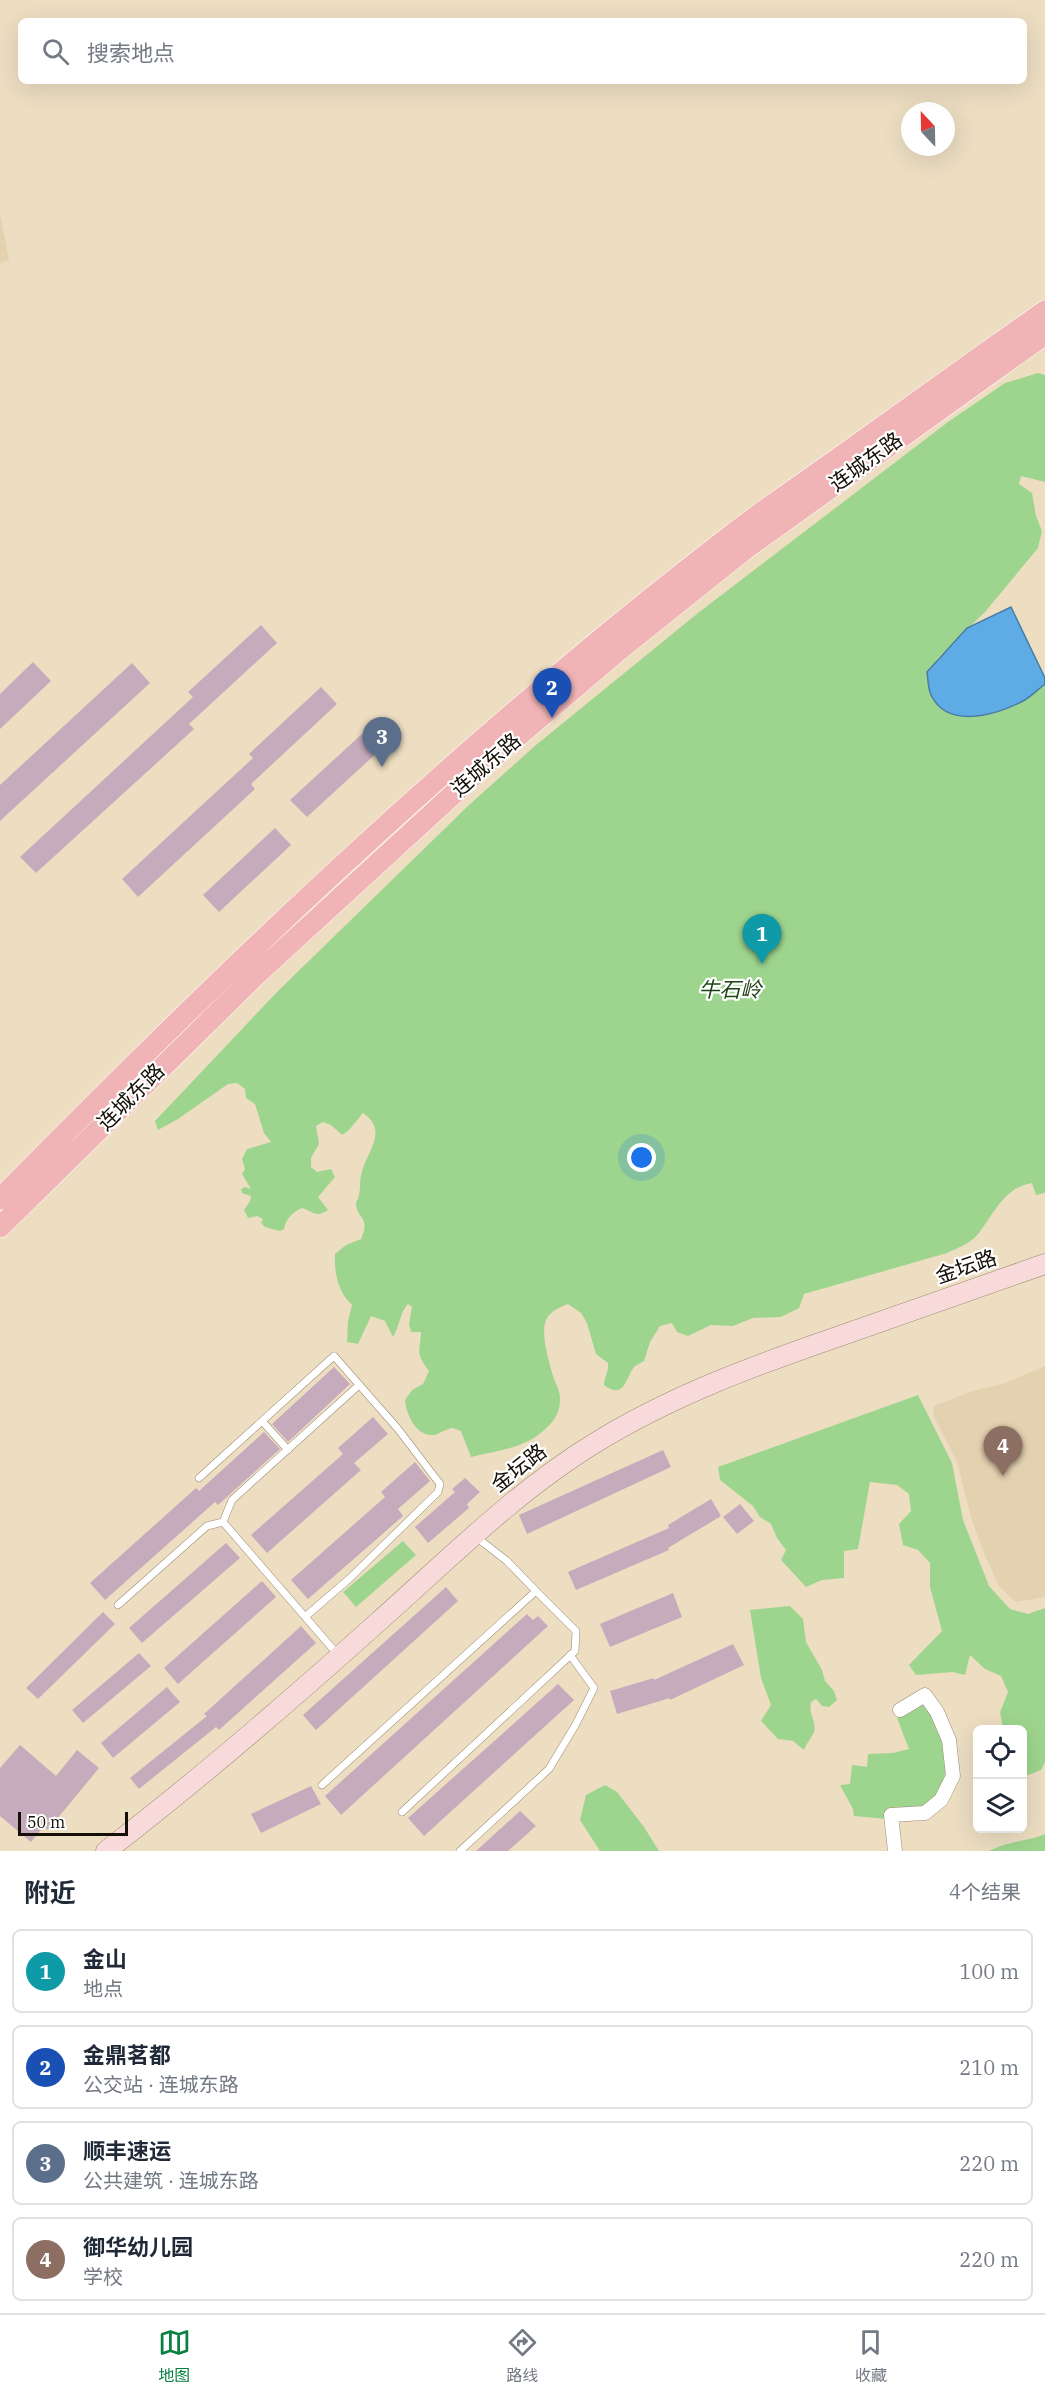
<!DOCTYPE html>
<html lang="zh">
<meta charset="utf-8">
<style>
:root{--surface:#fff;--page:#f2f2f3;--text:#1f2937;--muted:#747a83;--line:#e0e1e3;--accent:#0b8043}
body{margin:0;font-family:"IBM Plex Serif","Noto Sans SC",serif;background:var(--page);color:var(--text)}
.controls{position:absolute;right:18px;bottom:18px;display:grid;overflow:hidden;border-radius:9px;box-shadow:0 6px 24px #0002}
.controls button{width:54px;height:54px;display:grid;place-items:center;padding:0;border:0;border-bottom:2px solid var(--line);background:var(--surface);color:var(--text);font:30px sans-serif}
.compass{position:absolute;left:901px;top:102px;width:54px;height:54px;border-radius:50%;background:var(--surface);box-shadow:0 6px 24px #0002;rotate:338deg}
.scale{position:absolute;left:18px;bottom:15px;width:110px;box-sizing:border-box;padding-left:6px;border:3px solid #151007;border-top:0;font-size:16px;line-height:21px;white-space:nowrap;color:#151007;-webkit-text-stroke:4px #fff;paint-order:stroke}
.you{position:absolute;left:642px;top:1158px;width:21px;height:21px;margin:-15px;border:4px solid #fff;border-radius:50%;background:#1a73e8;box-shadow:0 0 0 9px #1a73e833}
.badge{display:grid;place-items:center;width:39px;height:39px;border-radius:50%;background:var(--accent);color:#fff;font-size:20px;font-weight:700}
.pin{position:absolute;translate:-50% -50px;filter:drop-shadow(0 2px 3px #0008)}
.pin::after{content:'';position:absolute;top:32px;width:21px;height:18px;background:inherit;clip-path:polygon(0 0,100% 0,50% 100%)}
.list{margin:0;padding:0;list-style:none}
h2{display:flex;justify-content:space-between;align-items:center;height:78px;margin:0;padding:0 24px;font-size:26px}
h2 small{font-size:20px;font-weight:400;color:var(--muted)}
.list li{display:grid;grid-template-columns:39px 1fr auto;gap:18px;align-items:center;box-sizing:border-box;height:84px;margin:0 12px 12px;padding:0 12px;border:2px solid var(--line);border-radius:9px}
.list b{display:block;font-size:22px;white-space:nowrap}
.list p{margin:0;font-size:20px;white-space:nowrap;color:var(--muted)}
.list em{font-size:20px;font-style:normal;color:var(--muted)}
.icon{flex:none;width:33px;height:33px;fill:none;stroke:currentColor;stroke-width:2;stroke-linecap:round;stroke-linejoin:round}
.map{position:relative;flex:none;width:1045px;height:1851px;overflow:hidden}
.search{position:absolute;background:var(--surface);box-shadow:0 6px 24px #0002;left:18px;right:18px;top:18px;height:66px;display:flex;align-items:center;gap:15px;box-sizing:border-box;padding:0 21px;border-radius:9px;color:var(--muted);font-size:22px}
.sheet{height:462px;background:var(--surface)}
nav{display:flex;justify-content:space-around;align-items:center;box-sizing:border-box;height:84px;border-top:2px solid var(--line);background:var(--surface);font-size:16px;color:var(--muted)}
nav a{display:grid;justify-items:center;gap:3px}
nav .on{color:var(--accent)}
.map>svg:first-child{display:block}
</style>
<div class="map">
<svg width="1045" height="1851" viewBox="0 0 1045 1851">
<rect width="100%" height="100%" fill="#eddec2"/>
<path fill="#e4d1b0" d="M0 213 9 260 0 264Z
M1045 1366V1597L1015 1602 999 1586 984 1553 972 1521 957 1462 934 1417 933 1406 976 1390 1002 1384Z"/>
<path fill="#9ed58e" d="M1038 373 1045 375V482L1021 476 1019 484 1032 493 1036 516 1042 531 1038 548 985 612 937 659 930 693 939 707 957 716 1025 700 1045 684V1193L1036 1195 1032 1183C1005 1187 994 1213 979 1233 971 1243 958 1248 947 1253L804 1294 799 1308 781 1317 753 1318 733 1326 711 1325 688 1336 677 1332 672 1323 660 1326 650 1342 644 1361C641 1363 638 1364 635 1366 626 1376 625 1401 604 1385 604 1377 609 1371 608 1363L596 1354 587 1323 581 1313 568 1304C560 1307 550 1311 546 1320 540 1334 550 1365 554 1379 557 1386 561 1394 560 1402 559 1418 547 1429 534 1438 516 1449 492 1452 471 1457L461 1431 452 1428C446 1429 439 1434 434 1435 416 1437 406 1414 405 1400L412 1390 423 1384 429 1371C415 1353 420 1352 421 1332H411L409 1324 412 1307 408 1304C399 1314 400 1326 393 1337L385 1321 371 1316 358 1344 347 1342 348 1321 352 1305C338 1292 334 1273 335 1254L346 1245 361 1239C371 1217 357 1219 356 1204 356 1201 359 1198 359 1195 361 1188 359 1179 362 1172 367 1151 389 1131 363 1113L349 1130 342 1135 331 1125 323 1122 316 1126 319 1144 311 1158V1167L317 1172 331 1169 335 1177 318 1197 328 1210C316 1218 314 1212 302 1208 293 1212 286 1218 284 1229L280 1231 265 1227 261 1223 263 1219 257 1216 248 1218 244 1210 250 1201 251 1196 242 1193 241 1189 245 1187 251 1189 242 1174 245 1169 242 1159 247 1149 271 1142 264 1133 255 1104 246 1098 245 1089 237 1083 228 1084 178 1119 158 1130 155 1121 278 991 469 805 536 745 698 613 948 422 1005 383Z
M918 1395 952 1463 963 1520 989 1586 1010 1609 1028 1614 1045 1608V1762L1041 1770 1023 1777 1022 1730 1003 1729 1000 1712 1008 1692 1001 1676 985 1669 970 1655 965 1675 953 1672 916 1675 909 1665 942 1631 930 1587V1563L918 1550 903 1545 899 1524 911 1511 909 1494 897 1485 870 1482 858 1549 844 1551V1578L822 1580 806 1587 781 1560 786 1550 777 1538 771 1524 760 1517 753 1506 720 1480 718 1467Z
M403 1541 416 1555 356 1607 343 1592Z
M790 1606 803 1619 806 1642 822 1670 825 1681 834 1691 837 1700 829 1707 822 1706 816 1699 811 1702C808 1713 817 1722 814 1732 812 1737 806 1744 804 1750L793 1741 778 1739 761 1721 771 1705 761 1678 750 1610Z
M925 1702 945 1743 950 1776 937 1798 923 1809 888 1819 854 1816 853 1809 840 1785 850 1784 852 1765 867 1767 868 1754 893 1753 909 1749 897 1718Z
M605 1785 617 1792 644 1827 659 1851H600L580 1820 586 1795Z
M1045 1834V1851H989C1007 1841 1026 1842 1045 1834Z"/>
<path fill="#5eabe6" stroke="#487ca3" stroke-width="1.5" d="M1011 607 1045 678V684C1038 689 1031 697 1023 701 996 715 948 730 931 695 928 688 928 679 927 672L967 628Z"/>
<path fill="#c6abbc" d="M261 625 277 643 189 724 194 729 36 873 20 857 193 697 188 692Z
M33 662 51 681 0 729V694Z
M132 663 150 683 0 821V785Z
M321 687 337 704 251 784 255 789 138 897 122 879 253 758 249 754Z
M363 733 380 750 307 817 290 800Z
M275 828 291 845 219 912 203 895Z
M334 1367 350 1384 288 1442 272 1424Z
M373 1417 388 1434 354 1463 361 1470 267 1553 251 1535 343 1454 338 1448Z
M264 1432 280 1449 218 1505 215 1502 105 1600 90 1583 196 1488 199 1491Z
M663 1450 671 1467 527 1534 519 1515Z
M415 1462 430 1481 398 1509 403 1516 308 1599 291 1580 385 1497 381 1492Z
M465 1478 480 1492 467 1504 469 1508 428 1543 415 1527 455 1492 452 1489Z
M711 1499 721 1516 668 1548 669 1550 576 1590 568 1572 669 1528 668 1525Z
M740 1504 754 1521 737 1534 723 1517Z
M226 1543 240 1558 142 1643 129 1628Z
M262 1581 276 1597 178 1684 164 1668Z
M446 1587 458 1601 316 1730 303 1715Z
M673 1593 682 1617 610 1647 600 1624Z
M103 1612 115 1624 38 1699 26 1688Z
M527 1614 533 1620 538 1616 548 1626 341 1815 325 1796Z
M301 1626 316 1643 219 1730 216 1727 139 1789 130 1778 207 1716 204 1714Z
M733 1644 744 1665 670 1700V1698L617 1714 610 1691 654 1678V1680Z
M139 1653 151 1666 83 1723 72 1710Z
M558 1684 574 1700 424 1836 408 1818Z
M167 1687 180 1702 113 1758 101 1743Z
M20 1745 56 1776 77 1750 99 1768 48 1830 44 1826 31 1842 0 1816V1768Z
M311 1786 321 1804 261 1833 251 1814Z
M520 1811 536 1826 508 1851H476Z"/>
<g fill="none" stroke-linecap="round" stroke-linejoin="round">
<defs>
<path id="service" d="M262 1421 288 1450
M199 1478 334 1356 398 1429 440 1484 438 1492 349 1579 306 1616
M223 1522 232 1500 359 1385
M476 1537 507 1561 536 1591
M118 1605 207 1526 223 1522 339 1656
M322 1785 536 1591 576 1631 575 1651 402 1812
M460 1851 549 1769 576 1724 594 1688 570 1655"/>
<path id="minor" d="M895 1851 891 1815 925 1813 941 1800 953 1776 949 1740 937 1712 925 1695 900 1710"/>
<path id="secondary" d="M106 1851C200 1779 290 1701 378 1622 448 1560 515 1492 595 1443 671 1396 753 1366 837 1337 907 1313 976 1288 1045 1264"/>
<path id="primary" d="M0 1199C230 965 470 736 730 536 770 505 813 477 854 447 917 402 981 356 1045 311
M0 1227 257 974 496 755 619 650 744 550 1045 334"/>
</defs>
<use href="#service" stroke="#9a8c73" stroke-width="8"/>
<use href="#minor" stroke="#9a8c73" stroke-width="15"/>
<use href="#secondary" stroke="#9a8c73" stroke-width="21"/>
<use href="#primary" stroke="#fff" stroke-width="22"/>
<use href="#service" stroke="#fff" stroke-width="7"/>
<use href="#minor" stroke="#fff" stroke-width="14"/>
<use href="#secondary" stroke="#f8dadb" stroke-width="20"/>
<use href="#primary" stroke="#f1b4b6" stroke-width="21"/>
</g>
<g text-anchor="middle" stroke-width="4.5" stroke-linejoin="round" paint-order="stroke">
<g font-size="21" fill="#151007" stroke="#fff">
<text transform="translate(866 462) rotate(-36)" y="7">连城东路</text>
<text transform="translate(486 765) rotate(-41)" y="7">连城东路</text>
<text transform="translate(131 1097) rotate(-45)" y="7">连城东路</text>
<text transform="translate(966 1267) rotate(-19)" y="7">金坛路</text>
<text transform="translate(519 1468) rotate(-38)" y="7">金坛路</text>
</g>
<g font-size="21" font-style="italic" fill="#1f4413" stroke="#fff">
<text x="730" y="997">牛石岭</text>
</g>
</g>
</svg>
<div class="controls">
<button><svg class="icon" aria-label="locate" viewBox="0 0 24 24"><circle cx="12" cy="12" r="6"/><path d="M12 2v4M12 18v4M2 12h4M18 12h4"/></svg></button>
<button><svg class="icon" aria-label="layers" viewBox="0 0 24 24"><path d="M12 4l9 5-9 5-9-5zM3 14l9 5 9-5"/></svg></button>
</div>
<svg class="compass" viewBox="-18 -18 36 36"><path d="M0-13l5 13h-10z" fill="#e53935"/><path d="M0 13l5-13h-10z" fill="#747a83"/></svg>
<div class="scale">50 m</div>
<div class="you"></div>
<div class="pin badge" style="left:762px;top:964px;background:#0f9aa8">1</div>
<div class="pin badge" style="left:552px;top:718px;background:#1a4fb4">2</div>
<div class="pin badge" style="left:382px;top:767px;background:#5c6f8a">3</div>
<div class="pin badge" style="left:1003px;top:1476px;background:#8d6e63">4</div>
<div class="search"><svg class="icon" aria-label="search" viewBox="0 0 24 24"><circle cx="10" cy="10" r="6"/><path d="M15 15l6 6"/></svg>搜索地点</div>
</div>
<section class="sheet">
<h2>附近<small>4个结果</small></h2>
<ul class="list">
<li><span class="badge" style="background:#0f9aa8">1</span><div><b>金山</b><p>地点</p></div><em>100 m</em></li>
<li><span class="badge" style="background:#1a4fb4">2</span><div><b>金鼎茗都</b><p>公交站 · 连城东路</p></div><em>210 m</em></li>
<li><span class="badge" style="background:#5c6f8a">3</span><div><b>顺丰速运</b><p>公共建筑 · 连城东路</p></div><em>220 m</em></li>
<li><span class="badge" style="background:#8d6e63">4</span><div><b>御华幼儿园</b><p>学校</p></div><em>220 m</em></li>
</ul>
</section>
<nav>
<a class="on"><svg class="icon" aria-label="map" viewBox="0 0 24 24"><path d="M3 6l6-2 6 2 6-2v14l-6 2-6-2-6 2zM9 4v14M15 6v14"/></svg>地图</a>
<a><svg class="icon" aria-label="directions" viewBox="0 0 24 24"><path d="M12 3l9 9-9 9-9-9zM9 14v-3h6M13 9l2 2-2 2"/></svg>路线</a>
<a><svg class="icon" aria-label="saved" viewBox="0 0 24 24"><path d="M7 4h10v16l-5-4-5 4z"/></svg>收藏</a>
</nav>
